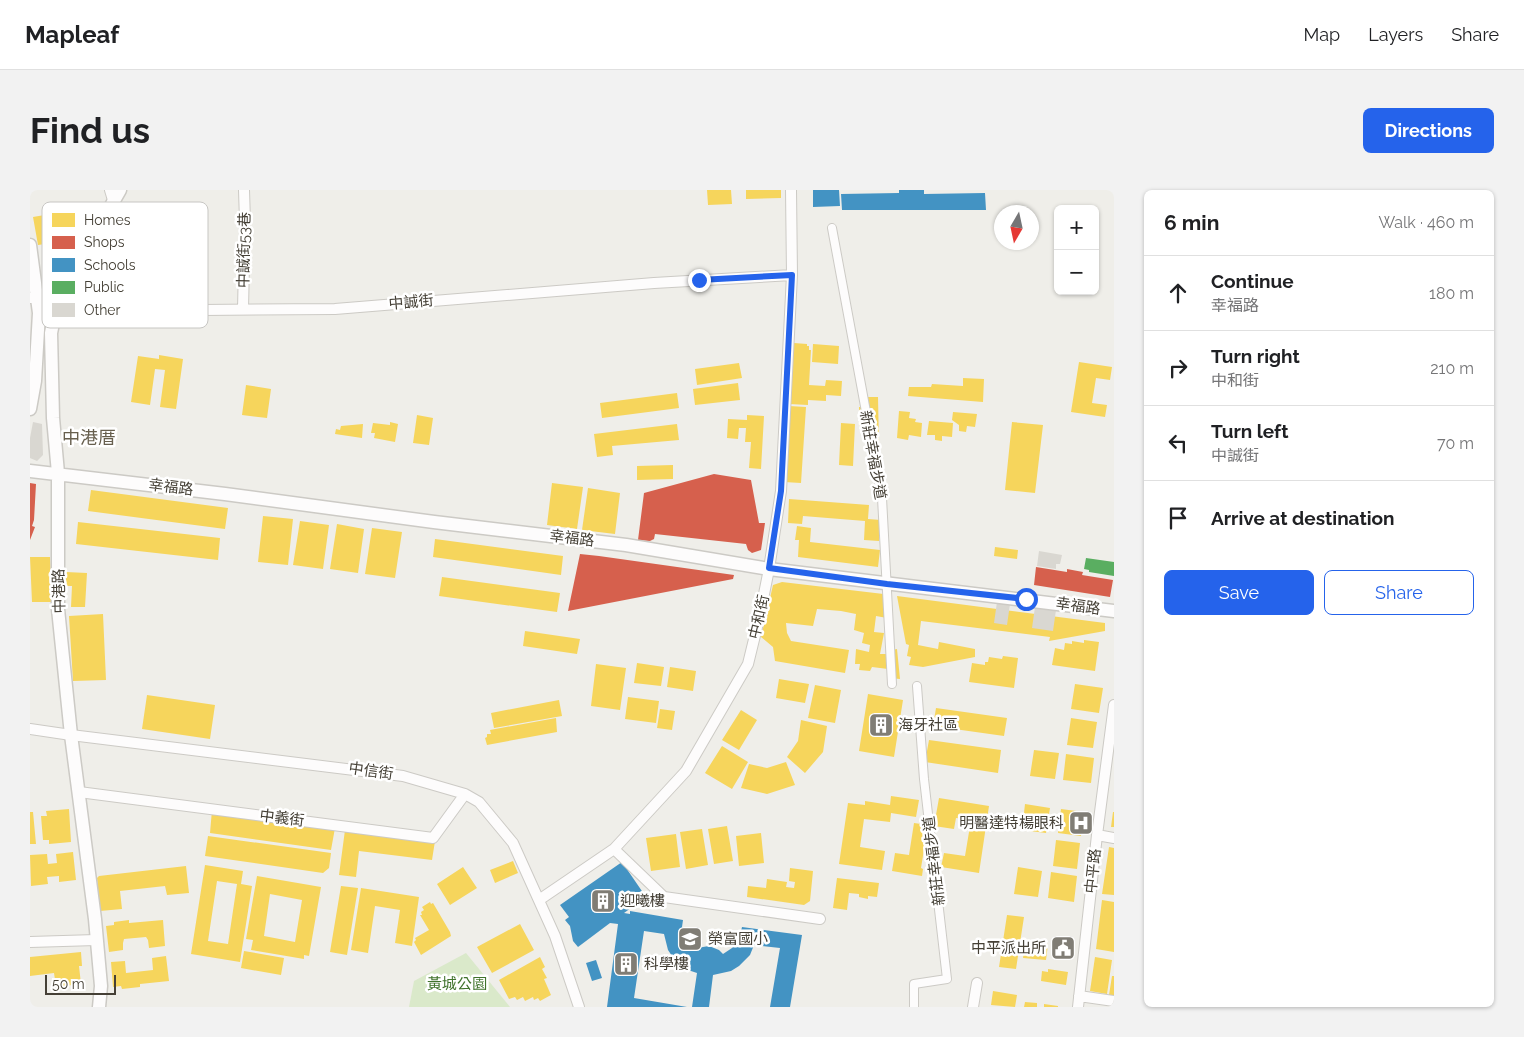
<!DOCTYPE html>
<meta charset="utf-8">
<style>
:root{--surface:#fff;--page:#f2f2f2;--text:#202124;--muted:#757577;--line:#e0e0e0;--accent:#2563eb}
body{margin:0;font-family:Raleway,"Noto Sans TC",sans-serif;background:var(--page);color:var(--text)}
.controls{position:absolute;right:15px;top:15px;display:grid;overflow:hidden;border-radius:8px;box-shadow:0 1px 4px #0004}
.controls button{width:45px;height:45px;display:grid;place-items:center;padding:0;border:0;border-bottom:1px solid var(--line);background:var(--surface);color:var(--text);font:25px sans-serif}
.compass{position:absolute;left:964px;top:15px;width:45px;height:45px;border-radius:50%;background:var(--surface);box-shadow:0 1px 4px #0004;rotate:189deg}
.scale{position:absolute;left:15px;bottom:12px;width:71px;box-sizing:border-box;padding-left:5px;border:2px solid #454036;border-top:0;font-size:14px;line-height:18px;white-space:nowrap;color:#454036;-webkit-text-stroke:4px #fff;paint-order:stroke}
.stop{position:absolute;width:15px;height:15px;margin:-11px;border:4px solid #2563eb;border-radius:50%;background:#fff}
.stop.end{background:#2563eb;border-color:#fff;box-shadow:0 1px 5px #0008}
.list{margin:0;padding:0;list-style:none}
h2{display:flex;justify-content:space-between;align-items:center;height:65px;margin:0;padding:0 20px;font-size:21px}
h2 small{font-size:16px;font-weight:400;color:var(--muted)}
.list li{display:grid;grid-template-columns:32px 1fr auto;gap:15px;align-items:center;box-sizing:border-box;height:75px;padding:0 20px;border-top:1px solid var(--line)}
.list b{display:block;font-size:19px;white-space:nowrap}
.list p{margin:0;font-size:16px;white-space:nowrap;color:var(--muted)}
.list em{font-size:16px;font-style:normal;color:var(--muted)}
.actions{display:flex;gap:10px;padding:15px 20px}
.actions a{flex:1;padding:11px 0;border:1px solid var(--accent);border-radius:8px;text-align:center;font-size:18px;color:var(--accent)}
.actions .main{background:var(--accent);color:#fff}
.icon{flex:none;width:28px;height:28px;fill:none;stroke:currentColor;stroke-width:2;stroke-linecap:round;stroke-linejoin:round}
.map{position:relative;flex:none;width:1084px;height:817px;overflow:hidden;border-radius:8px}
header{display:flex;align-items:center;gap:30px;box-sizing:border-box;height:70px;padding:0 25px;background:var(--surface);border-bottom:1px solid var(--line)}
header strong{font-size:24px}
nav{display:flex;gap:28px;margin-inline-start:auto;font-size:18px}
.intro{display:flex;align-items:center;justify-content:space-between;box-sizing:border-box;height:120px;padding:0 30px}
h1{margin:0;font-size:35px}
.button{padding:12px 22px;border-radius:8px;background:var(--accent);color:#fff;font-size:18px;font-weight:700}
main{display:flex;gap:30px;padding:0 30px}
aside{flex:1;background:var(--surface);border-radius:8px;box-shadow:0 1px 4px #0004}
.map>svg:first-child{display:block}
</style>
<header>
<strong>Mapleaf</strong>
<nav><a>Map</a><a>Layers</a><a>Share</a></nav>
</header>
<div class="intro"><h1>Find us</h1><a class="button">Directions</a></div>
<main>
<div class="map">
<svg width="1084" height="817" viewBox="0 0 1084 817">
<rect width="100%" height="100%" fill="#efeee9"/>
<path fill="#dae9ca" d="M436 763 480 817H379L384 791Z"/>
<path fill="#f6d55c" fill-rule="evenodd" d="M677 0H701L702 14 678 15Z
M716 0H751V8L716 9Z
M32 22 37 46 29 47 30 52 8 55 3 27Z
M764 153 777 154V156H779V160H781L779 195 795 196 796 190 812 191 811 206 796 205V211L778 210V215L759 214Z
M783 154 809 156 808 174 782 172Z
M129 165 153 169 146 219 130 217 135 180 125 179 120 215 101 212 108 166 129 169Z
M1049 172 1082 177 1080 190 1066 188 1062 213 1077 215 1075 227 1041 222Z
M709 173 712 188 667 195 665 179Z
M933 188 954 189 953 212 878 206 879 197H901L902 194 933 196Z
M708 193 710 210 665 215 663 199Z
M216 195 241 199 237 228 212 225Z
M647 203 649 218 572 228 570 213Z
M834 207H848L849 256 835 257V236H829V217H834Z
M759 216 776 217 771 293 754 292Z
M869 221 880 222 879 228 886 229 885 232 892 233 891 247 879 245 878 250 867 248Z
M923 222 947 224 945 237 937 236 936 242 929 241V235L922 230Z
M387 225 403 228 399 255 383 253Z
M717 225 734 226 731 279 719 278 721 252H715L716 238H709L708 249 697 248 698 229 717 230Z
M899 231 923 233 922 247 912 246V251L905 250V245H897Z
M360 232 368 234 365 252 344 248 345 243H341L343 233 360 235Z
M982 232 1013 235 1005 303 975 300Z
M811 233 825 234 823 276 809 275Z
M333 234 332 248 305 244 306 239 310 240 311 236Z
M647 234 649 250 582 256 583 265 567 267 564 244Z
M643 275V289L607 290V276Z
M522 293 553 297 547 339 517 335Z
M558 298 590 303 585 344 552 340Z
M61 300 198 318 195 339 58 321Z
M759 309 839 315 838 329 851 330 849 351 834 350 835 331 773 326 772 334 758 333Z
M233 326 263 329 258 375 228 372Z
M270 331 299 335 293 379 263 375Z
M48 332 190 348 188 370 46 354Z
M307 334 334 339 328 383 300 379Z
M767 336 781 338 780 352 850 360 848 377 768 367 769 350H765Z
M342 338 372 342 365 388 335 384Z
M405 349 533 366 531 385 403 367Z
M965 357 988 360 987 369 964 366Z
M0 367H20L22 412H2Z
M36 382 57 383 55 417H41L42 396H36Z
M412 387 530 403 527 422 409 406Z
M752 392 862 405 857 428 846 426 844 442 854 443 850 464H858L857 461 867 459 870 489 860 488 858 479 842 477 840 481 829 480 830 474H825L826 459 839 462 840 455 832 453 834 443 824 440 826 424 811 421 787 419 783 436 756 433 757 443 761 451 819 460 815 483 745 471 743 457 731 447 743 395Z
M867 406 1075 433V441L1019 451 1020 447 891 431 888 455 908 459 909 452 945 459V467L893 477 879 475 881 467 877 466 879 455 876 454Z
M73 424 76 490 43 491 39 426Z
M495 441 550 449 547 464 493 456Z
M1054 450 1069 452 1065 481 1022 475 1025 458 1034 460 1035 453 1042 454V451L1054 453Z
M973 466 988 468 984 498 939 492 942 473 955 475V472H958L959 467 972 469Z
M607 473 634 477 631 496 604 493Z
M566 474 596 478 590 520 561 516Z
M640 477 666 481 663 501 637 497Z
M749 489 779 494 775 513 746 508Z
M1045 494 1073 498 1069 523 1041 519Z
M785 495 811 500 805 533 778 528Z
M838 504 873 510 864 567 829 561Z
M117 505 185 515 180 549 112 539Z
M598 507 629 511 626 533 595 529Z
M529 510 532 526 464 538 461 523Z
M906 518 977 528 974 546 903 536Z
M630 519 645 521 642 540 627 538Z
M711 520 727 530 709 560 692 550Z
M526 528 527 542 457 555 455 548 457 547V544H461L460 540Z
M1041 528 1067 532 1063 558 1037 555Z
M771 530 797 536 793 562 775 583 757 567 768 551Z
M899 550 971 560 968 583 895 572Z
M692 556 718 572 702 599 675 583Z
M1004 560 1029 563 1025 589 1000 586Z
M1036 564 1064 568 1061 593 1033 590Z
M756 572 765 595 737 604 711 598 719 574 737 578Z
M861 606 889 610 886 627 861 623 860 632 834 629 830 657 855 661 852 680 809 674 818 613 835 615V611L860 615Z
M909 608 959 616 949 683 911 677 914 663 935 666 941 630 926 628 924 639 904 636Z
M995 614 1020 618 1016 643 992 640Z
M39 619 41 652 19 654V650H13L11 626H17L16 621Z
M1031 619 1054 622 1051 646 1028 643Z
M182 620 305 638 301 660 180 643Z
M0 622H3L6 654H0Z
M1083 622H1084V637H1081Z
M884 633 898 635 891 678 893 679 892 686 862 681 865 663 879 665Z
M697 636 703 671 684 674 678 639Z
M672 639 678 675 656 679 650 642Z
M315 640 405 651 402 670 329 661 326 687 309 685Z
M731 643 734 673 709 676 706 646Z
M646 644 650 677 621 681 616 648Z
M178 646 301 663 299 678 293 683 175 666Z
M1026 650 1050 653 1047 679 1023 676Z
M1079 657 1084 658V705L1072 704Z
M43 662 46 690 29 692V686L17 687 18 694 1 696 0 665 17 664 18 674 27 673 26 664Z
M483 671 488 683 465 693 460 680Z
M175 675 213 681 211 694 222 696 210 772 161 764ZM187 691 207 694 198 754 178 751Z
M156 676 159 703 137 705 135 696 90 701 92 719 70 721 67 688 69 686Z
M433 677 447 698 420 715 407 694Z
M988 677 1012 681 1008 707 984 704Z
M760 678 783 681 780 711 774 715 717 707 718 696 736 698 737 689 757 692 756 697 764 698 765 692 759 691Z
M1021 682 1047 686 1044 712 1018 708Z
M227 686 291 697 279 766 274 765V769L221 760 223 750 216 749ZM240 704 272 710 265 752 234 746Z
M807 688 849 693 847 707 838 706V709L829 707V704L819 703 817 720 803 718Z
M311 696 328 698 317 765 300 762Z
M331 698 389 707 382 756 365 753 370 720 345 716 338 763 321 760Z
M1072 710 1084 712V762L1066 759Z
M400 712 401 714 403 713 420 742 421 746 391 765 384 752 386 750 385 748 399 740 390 725H392L391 722 394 720 392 717Z
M977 725 994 727 986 779 969 777Z
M99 730V733L133 730 135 756 119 758 118 750 116 747 94 749 93 753V760L79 762 76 736 84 735V732Z
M490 734 504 760 462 783 447 757Z
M995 751 1018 754 1016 770 993 768Z
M214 761 254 768 251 785 211 778Z
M51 762 52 776H49L51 794 26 797 24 783 0 786V767Z
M136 766 139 791 110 794V797L92 799 91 796 83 797 81 772 95 771 96 783 123 780 122 768Z
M510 767 515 777 512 779 517 788 514 789 521 805 510 811 508 808 504 810 503 807 495 811 493 807 487 810 485 807 479 809 469 790Z
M1065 767 1082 770 1077 804 1060 801Z
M1018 779 1038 782 1036 795 1011 791 1012 781 1018 782Z
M1082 786H1084V806L1079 805Z
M963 801 987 805 985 817 961 815Z
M995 812 1007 813V817H994Z
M1014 814 1028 816V817H1014Z"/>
<path fill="#d6604d" d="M684 284 721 290 729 333H735L731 360 722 363 718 360 716 354 625 344 624 349 620 351 608 350 614 303Z
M0 293 6 294 4 330 2 336 5 337 0 350Z
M550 364 569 366 704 385 703 389 538 421Z
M1006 377 1037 382V379L1053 382 1052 385 1083 390 1080 407 1004 395Z"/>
<path fill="#4393c3" d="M783 0H809L810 16 783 17Z
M869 0H894V4L955 3 956 20H812L811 4 869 3Z
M592 672 616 707 594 723 600 724V721L653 730 651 744 656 756 662 761 667 758 679 756 689 760 693 764 705 756 709 750 712 737 772 745 760 817H740L750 758 724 755 720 765 709 776 701 781 683 785 679 817H662L667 783 658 780 644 769 638 760 634 744 614 741 604 808 657 817H577L588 734 580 733 548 757 543 751 540 736 535 730 539 727 530 715Z
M566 770 572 788 562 791 556 773Z"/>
<path fill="#5aae61" d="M1056 368 1084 372V386L1059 382V380L1054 379Z"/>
<path fill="#d9d7d1" d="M3 232 12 234 13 265 7 271 0 268V248Z
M1009 361 1032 365 1030 374H1026V379L1007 376Z
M967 412 980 414 977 435 964 433Z
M1005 417 1026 420 1023 441 1002 438Z"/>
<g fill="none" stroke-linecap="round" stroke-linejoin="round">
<defs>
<path id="pedestrian" d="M802 38 852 308 862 494
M884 817V794L917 789 894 589 887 496"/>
<path id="minor" d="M80 0 83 10
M0 108 28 109 111 119 172 120 305 119 624 93 762 85
M213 119 215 31 214 0
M0 539 41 545 373 586 435 604 449 612 483 653 525 746 549 817
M49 602 403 648 435 604
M1067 645 1084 648
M584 659 634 707 790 729
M509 710 584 659 656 581 718 474 729 429 739 379 751 301 762 85 761 0
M0 752 66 750
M1049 806 1084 811
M943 817 947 793
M1048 817 1067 645 1084 515"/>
<path id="tertiary" d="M0 55 9 123 5 191 0 219
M0 281 195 304 404 332 596 355 739 379 1084 421
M69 817 71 796 65 729 41 545 28 419V283L23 228 21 143 28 109 90 0"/>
</defs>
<use href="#pedestrian" stroke="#cccac5" stroke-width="10"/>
<use href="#minor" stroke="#cccac5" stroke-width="12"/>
<use href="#tertiary" stroke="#cccac5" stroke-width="15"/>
<use href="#pedestrian" stroke="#fdfcfc" stroke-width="8"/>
<use href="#minor" stroke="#fdfcfc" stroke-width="10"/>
<use href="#tertiary" stroke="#fdfcfc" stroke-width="12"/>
</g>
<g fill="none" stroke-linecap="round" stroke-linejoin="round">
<path stroke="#2563eb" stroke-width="6" d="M669 90 762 85 751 301 739 378 857 394 996 409"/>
</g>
<defs>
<symbol id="building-square" viewBox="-11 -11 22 22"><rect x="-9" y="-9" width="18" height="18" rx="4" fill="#807d75" stroke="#fff"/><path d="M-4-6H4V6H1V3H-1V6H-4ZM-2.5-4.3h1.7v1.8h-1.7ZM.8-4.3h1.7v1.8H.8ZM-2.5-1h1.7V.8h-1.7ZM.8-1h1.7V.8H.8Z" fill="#fff"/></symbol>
<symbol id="hospital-square" viewBox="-11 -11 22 22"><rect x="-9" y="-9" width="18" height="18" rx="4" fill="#807d75" stroke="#fff"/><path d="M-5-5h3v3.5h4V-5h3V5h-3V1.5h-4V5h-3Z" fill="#fff"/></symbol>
<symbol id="school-square" viewBox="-11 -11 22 22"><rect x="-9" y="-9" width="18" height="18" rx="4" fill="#807d75" stroke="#fff"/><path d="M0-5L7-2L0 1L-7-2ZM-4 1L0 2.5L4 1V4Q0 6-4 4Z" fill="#fff"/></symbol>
<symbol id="civic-square" viewBox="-11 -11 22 22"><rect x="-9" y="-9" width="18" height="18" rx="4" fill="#807d75" stroke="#fff"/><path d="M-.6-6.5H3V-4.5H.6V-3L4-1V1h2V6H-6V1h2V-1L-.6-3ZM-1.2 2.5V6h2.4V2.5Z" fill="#fff"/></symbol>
</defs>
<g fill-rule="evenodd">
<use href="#building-square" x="837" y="521" width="28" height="28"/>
<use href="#hospital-square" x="1037" y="619" width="28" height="28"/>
<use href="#building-square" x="559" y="697" width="28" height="28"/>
<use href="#school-square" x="646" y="735" width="28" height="28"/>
<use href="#civic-square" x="1019" y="744" width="28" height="28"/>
<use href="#building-square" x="582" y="760" width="28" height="28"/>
</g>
<g text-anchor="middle" stroke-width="5" stroke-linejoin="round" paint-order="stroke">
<g font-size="15" fill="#454036" stroke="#fff">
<text transform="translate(214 60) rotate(-89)" y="5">中誠街53巷</text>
<text transform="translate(381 112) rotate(-5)" y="5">中誠街</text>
<text transform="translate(843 265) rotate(80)" y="5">新莊幸福步道</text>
<text transform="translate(141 297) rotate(7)" y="5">幸福路</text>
<text transform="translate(542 348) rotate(7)" y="5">幸福路</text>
<text transform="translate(29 401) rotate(-91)" y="5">中港路</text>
<text transform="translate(1048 416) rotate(8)" y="5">幸福路</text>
<text transform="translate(729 427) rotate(-77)" y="5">中和街</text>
<text transform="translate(341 581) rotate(8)" y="5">中信街</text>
<text transform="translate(252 628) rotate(7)" y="5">中義街</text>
<text transform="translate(904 671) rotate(-97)" y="5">新莊幸福步道</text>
<text transform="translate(1063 681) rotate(-84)" y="5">中平路</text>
</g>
<g font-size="15" fill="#454036" stroke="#fff" text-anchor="start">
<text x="868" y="540">海牙社區</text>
<text x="1034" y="638" text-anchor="end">明醫達特楊眼科</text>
<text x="590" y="716">迎曦樓</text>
<text x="678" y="754">榮富國小</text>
<text x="1016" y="763" text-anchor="end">中平派出所</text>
<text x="614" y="779">科學樓</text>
</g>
<g font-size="15" fill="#40732c" stroke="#fff">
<text x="427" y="799">黃城公園</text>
</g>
<g font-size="18" fill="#675f4e" stroke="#fff">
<text x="59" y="254">中港厝</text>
</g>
</g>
<rect x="12" y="12" width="166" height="126" rx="8" fill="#fff" stroke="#c7c6c3" stroke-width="1"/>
<rect x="22" y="23" width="23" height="14" fill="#f6d55c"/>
<rect x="22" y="46" width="23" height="13" fill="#d6604d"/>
<rect x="22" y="68" width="23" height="14" fill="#4393c3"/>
<rect x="22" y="91" width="23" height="13" fill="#5aae61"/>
<rect x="22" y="113" width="23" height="14" fill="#d9d7d1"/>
<g font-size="14" fill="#454036">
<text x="54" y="35">Homes</text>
<text x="54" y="57">Shops</text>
<text x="54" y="80">Schools</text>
<text x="54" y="102">Public</text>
<text x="54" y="125">Other</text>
</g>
</svg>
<div class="controls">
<button>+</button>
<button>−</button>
</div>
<svg class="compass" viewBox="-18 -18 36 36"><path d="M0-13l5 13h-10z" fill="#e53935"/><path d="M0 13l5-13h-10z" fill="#757577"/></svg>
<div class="scale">50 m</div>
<div class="stop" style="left:996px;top:409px"></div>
<div class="stop end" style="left:669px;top:90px"></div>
</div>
<aside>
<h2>6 min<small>Walk · 460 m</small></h2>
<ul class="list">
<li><svg class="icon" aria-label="ahead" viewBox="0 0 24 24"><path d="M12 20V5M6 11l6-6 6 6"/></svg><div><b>Continue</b><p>幸福路</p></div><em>180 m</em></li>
<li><svg class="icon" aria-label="right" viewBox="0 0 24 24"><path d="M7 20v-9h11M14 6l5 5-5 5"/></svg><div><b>Turn right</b><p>中和街</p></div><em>210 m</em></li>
<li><svg class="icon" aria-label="left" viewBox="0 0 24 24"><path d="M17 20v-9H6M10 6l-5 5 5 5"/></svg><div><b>Turn left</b><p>中誠街</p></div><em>70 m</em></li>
<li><svg class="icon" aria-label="arrive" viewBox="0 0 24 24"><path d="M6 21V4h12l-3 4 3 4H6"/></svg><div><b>Arrive at destination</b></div></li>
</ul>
<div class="actions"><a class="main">Save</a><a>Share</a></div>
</aside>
</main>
